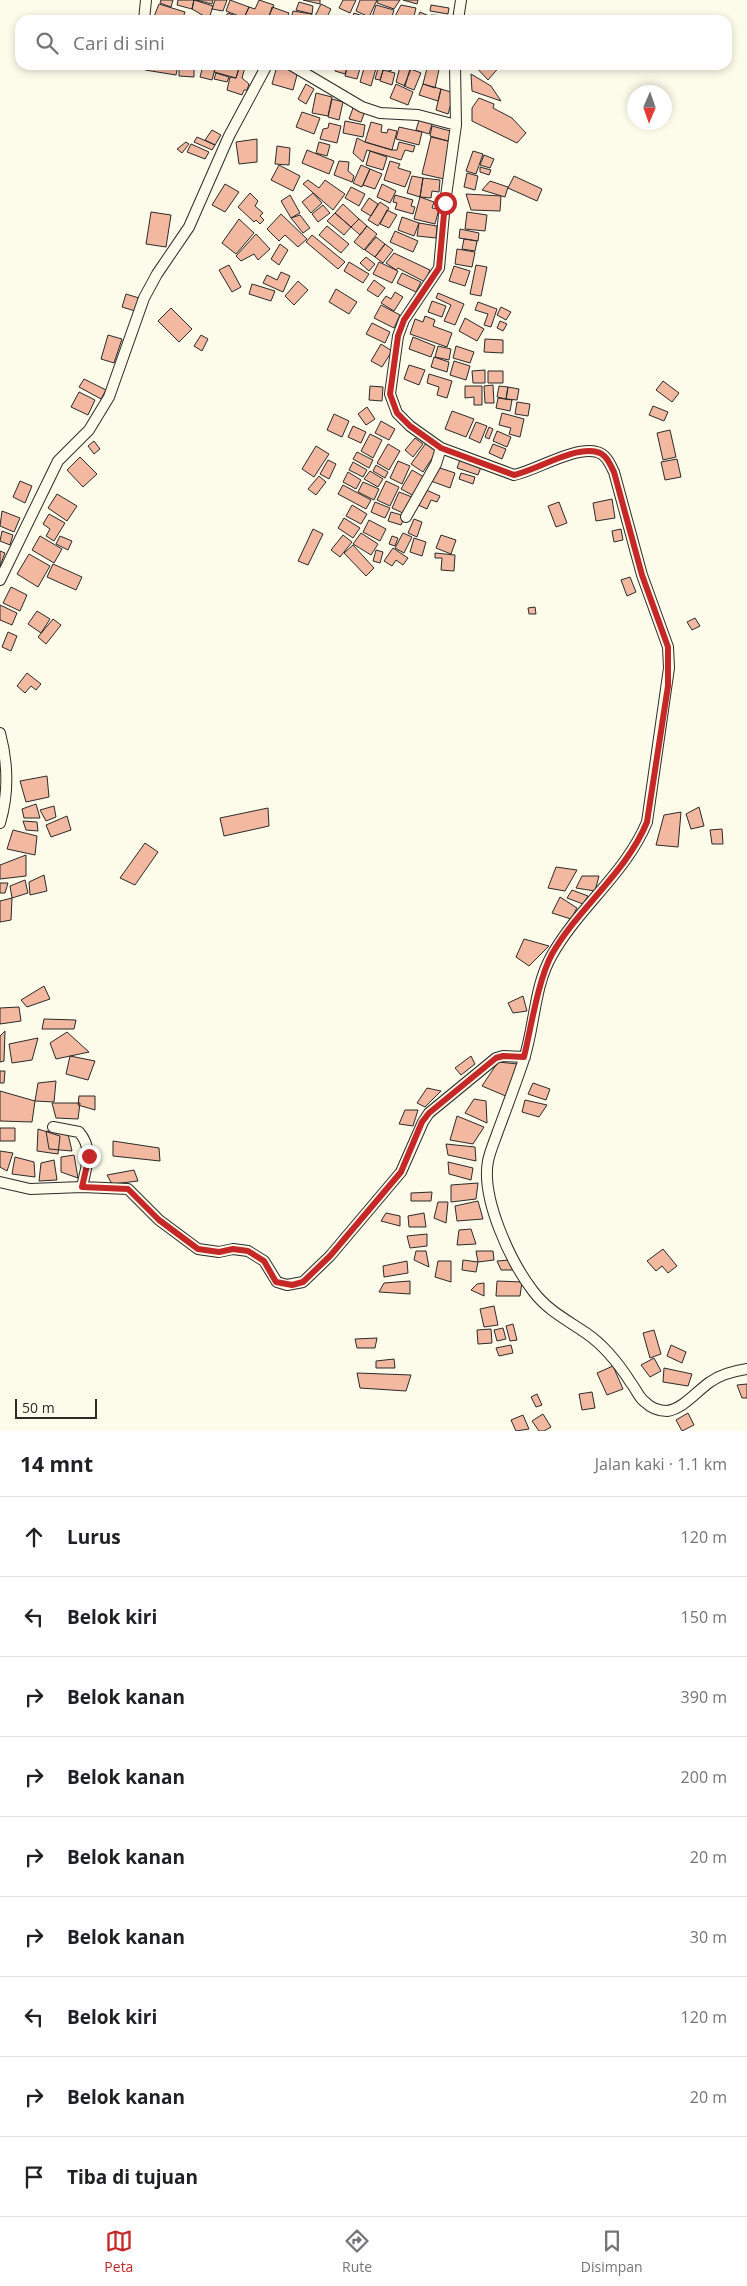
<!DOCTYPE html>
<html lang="id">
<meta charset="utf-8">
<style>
:root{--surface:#fff;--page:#f6f6f6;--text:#202124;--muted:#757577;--line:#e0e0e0;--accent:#c62828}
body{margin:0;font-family:"Open Sans",sans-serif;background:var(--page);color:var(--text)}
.compass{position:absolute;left:627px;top:85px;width:45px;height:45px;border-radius:50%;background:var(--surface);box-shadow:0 2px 8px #0003;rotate:182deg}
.scale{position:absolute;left:15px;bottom:12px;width:82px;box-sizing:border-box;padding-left:5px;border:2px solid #2b2b2b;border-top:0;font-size:14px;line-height:18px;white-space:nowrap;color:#2b2b2b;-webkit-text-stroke:4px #fdfbea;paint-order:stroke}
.stop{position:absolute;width:15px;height:15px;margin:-11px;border:4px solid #c62828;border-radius:50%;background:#fff}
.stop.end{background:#c62828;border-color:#fff;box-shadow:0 1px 5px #0008}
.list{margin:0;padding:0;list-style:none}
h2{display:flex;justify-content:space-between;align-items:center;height:65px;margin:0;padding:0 20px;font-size:21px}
h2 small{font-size:16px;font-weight:400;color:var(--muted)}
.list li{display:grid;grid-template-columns:32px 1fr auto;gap:15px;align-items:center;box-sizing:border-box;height:80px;padding:0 20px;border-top:1px solid var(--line)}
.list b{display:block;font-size:19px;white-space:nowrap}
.list em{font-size:16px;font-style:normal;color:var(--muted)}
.icon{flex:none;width:28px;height:28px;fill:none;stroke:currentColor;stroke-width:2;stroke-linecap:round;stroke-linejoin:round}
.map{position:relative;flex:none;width:747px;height:1431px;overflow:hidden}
.search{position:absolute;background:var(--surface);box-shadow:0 2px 8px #0003;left:15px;right:15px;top:15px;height:55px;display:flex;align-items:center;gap:12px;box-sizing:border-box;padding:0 18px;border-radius:15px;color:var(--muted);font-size:19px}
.sheet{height:785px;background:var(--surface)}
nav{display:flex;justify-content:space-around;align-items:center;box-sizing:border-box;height:70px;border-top:1px solid var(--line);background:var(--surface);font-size:14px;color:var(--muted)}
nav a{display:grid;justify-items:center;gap:2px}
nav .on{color:var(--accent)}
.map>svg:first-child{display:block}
</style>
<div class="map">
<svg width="747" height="1431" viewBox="0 0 747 1431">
<rect width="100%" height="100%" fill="#fdfbea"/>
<path fill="#f2b8a0" stroke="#2b2b2b" d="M161 0H173L171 7 160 3Z
M178 0H194L192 9 177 5Z
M194 0 213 6 209 19 192 9Z
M196 0H213L212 4Z
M215 0H227L223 11 212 9Z
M230 0 249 7 244 18 226 11Z
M259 0 274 5 267 20 244 18 249 7 255 9Z
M303 0H320V4Z
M343 0H356L350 13 339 8Z
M360 0H377L369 17 356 11Z
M378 0H400L394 9 377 3Z
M403 0H418L417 4Z
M299 2 313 6 312 14 296 10Z
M159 4 185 12 182 20 153 19Z
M321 4 331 9 327 17 314 18Z
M376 5 394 10 391 20H371Z
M401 5 416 8 413 20 394 18Z
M431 5 449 8 448 14 430 11Z
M272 7 289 13 286 20H268Z
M293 11 312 14 310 20H291Z
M420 12 429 16 428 20H417Z
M228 13 241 18 240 20 225 17Z
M354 13 369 18 368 20H351Z
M431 15 447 16 445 20H429Z
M146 65H178L176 75 145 70Z
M179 65H194V77L179 76Z
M217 65H240L236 78 214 72Z
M240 65 245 67 242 78 249 84 247 90H244L242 95 227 90 230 77 236 78Z
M337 65H348L345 74 335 71Z
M348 65H361L357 79 345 76Z
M365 65H377L371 86 360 82Z
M379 65H385L380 80 375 79Z
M385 65H394L391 71 384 68Z
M422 65H440L435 88 423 84 427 68 422 67Z
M474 65H501L488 80Z
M203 66 215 69 212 80 200 77Z
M277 66 298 71 293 90 272 84Z
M400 67 410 69 405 86 396 82Z
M411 69 421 73 414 90 404 86Z
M383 70 395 73 392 85 380 81Z
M216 73 229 77 227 82 214 79Z
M471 74 491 86 501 101 472 91Z
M306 84 314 89 306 104 298 99Z
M396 84 413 92 408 105 390 98Z
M423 84 441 89 438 101 419 95Z
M441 89 454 93 448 114 436 110Z
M316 93 332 97 328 116 312 113Z
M479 98 494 104 493 108 512 118 526 133 517 143 472 121V108Z
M332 99 343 102 339 120 328 117Z
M353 108 365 111 361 122 349 119Z
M302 112 320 118 314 134 296 127Z
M420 117 433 121 429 134 416 130Z
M345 121 365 125 363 137 343 133Z
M371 122 382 125 381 132 387 133 388 129 397 131 392 150 365 142Z
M329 123 341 126 337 143 320 139 323 129 328 128Z
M432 126 454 132 451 142 430 136Z
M399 127 422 132 419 145 396 139Z
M212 130 221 135 215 145 205 140Z
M197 137 215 145 212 150 194 142Z
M431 137 453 142 444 179 422 174Z
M357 138 365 142 392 150H397L399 142 415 146 413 152 405 150 401 160 367 150 363 162 353 153Z
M257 139V162L239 164 236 142Z
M186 142 189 144 182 153 177 149Z
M319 142 330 145 327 156 316 153Z
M191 144 209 152 205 159 187 152Z
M277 146 290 148 289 165 275 164Z
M307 150 334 161 329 174 302 163Z
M370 151 387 157 383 170 366 165Z
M473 151 483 154 476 174 466 171Z
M484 155 494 159 490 168 480 165Z
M339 161 349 162 348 171 354 176 352 182 334 175Z
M390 161 400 164 398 168 411 172 405 187 384 180Z
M279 165 300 176 293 191 271 180Z
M361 165 370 169 362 187 353 183Z
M480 167 491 170 489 175 480 172Z
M370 169 382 174 375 189 363 185Z
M467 173 478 176 475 190 464 187Z
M412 176 423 178 420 197 407 193Z
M514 176 542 189 537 201 508 188Z
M423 178 440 180 439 192 432 191 431 198 420 197Z
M308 180 319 188 325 180 345 194 333 210 303 184Z
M490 181 508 187 505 197 482 190Z
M225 184 239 192 225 212 212 205Z
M382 184 396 191 390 203 377 197Z
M351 187 365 194 359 206 345 198Z
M250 193 258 201 255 206 263 213 260 216 264 220 260 224 256 220 254 222 238 207Z
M313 193 322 203 311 213 302 202Z
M466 194 501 196 500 211 471 210Z
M290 195 300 213 291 218 281 201Z
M395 195 413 200 411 206 415 207 413 214 395 209 397 203 393 202Z
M420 197 434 202 432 208 439 209 435 224 414 219Z
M369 198 378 204 371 216 361 210Z
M380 202 389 208 378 226 368 220Z
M343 204 359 219 351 227 335 213Z
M323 205 330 213 318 222 312 214Z
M387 210 397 215 389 228 380 224Z
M151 212 171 215 166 247 146 244Z
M467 212 487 215 485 231 465 229Z
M335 213 351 227 344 235 327 221Z
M281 214 307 239 298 247 285 235 279 241 267 229Z
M300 215 310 228 303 233 291 218Z
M402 217 419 223 414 236 398 230Z
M239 219 254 233 236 254 222 243Z
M359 219 367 226 360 235 351 227Z
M419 223 437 226 436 238 417 236Z
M327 226 349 244 341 253 319 235Z
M367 226 377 234 364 250 354 242Z
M460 229 479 233 478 241 459 238Z
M395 231 418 241 413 252 390 242Z
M256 234 270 249 258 260 254 254 241 261 236 256Z
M312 235 345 262 338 269 306 242Z
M376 237 385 244 375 257 365 250Z
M464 239 477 241 475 251 462 249Z
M280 244 288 250 279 265 271 259Z
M385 244 393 250 383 263 375 257Z
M457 249 475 252 472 267 455 264Z
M394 253 430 270 425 282 398 268 396 270 386 263Z
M366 257 375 264 369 271 360 263Z
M349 262 369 274 363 283 344 271Z
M379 262 398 271 392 283 373 274Z
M229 265 241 287 232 292 219 270Z
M476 265 487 267 481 296 470 294Z
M454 266 470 271 465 286 449 281Z
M281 272 290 276 283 292 263 283 267 275 277 280Z
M402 273 421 282 416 292 397 283Z
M374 280 385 288 378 297 367 290Z
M298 281 308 290 294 305 285 296Z
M252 284 275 291 271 301 249 294Z
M336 289 357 302 349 314 329 302Z
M395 292 403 297 394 311 381 303 386 296 391 299Z
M438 293 464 304 455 325 444 321 451 305 436 298Z
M126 294 139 298 135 311 122 307Z
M432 301 446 306 442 317 428 312Z
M478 302 497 309 491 327 484 325 488 314 475 310Z
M381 305 400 315 394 328 374 318Z
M501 307 511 312 506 320 497 315Z
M171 308 192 329 179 342 158 321Z
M425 316 435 320 433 326 452 333 447 347 410 334 415 319 423 322Z
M465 318 484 329 477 341 459 331Z
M500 321 507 324 503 331 497 328Z
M372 323 390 332 385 343 366 334Z
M108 335 122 339 114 363 101 359Z
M201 335 208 339 202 351 194 346Z
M413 337 435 346 431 357 409 349Z
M485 339 503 340V353L484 352Z
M381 344 392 351 382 367 371 361Z
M438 346 451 349 449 360 435 357Z
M456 346 474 352 470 363 453 358Z
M434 357 449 362 447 372 431 367Z
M454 361 470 366 466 380 450 375Z
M409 365 425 370 419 385 404 379Z
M485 370V383H473L472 371Z
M488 371H503V383H488Z
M429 374 452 381 447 398 437 395 439 387 427 383Z
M84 379 106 390 101 399 79 387Z
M663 381 679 393 672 402 656 390Z
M493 385 494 403H485L484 386Z
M370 386 383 387 382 401 369 400Z
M465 386H482V405H474V397L465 398Z
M499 386 508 387 506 399 497 397Z
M508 387 519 389 517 400 506 399Z
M79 392 95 400 88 415 71 407Z
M498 398 512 400 510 411 496 408Z
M517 402 530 404 528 416 515 414Z
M653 406 668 412 664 421 649 415Z
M367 407 375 419 366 425 358 414Z
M452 411 474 419 466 437 445 429Z
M502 413 524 419 520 437 509 434 511 428 499 425Z
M334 414 349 421 342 437 327 430Z
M381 421 395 429 389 440 375 433Z
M476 422 487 426 480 443 469 438Z
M353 426 366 432 361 443 348 437Z
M489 427 493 429 489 439 485 437Z
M670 430 676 457 663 460 657 433Z
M497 431 511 437 507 447 493 441Z
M370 434 382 440 373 458 361 451Z
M415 438 423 444 413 457 405 450Z
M94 441 100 449 94 454 88 446Z
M426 443 437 451 423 472 411 464Z
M388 444 400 451 389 470 377 463Z
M493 444 506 449 502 459 489 453Z
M316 446 329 454 314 477 302 469Z
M357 452 373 460 369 468 353 459Z
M80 457 97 474 83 487 67 470Z
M677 459 681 477 665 480 661 462Z
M328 460 336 464 329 479 320 474Z
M460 460 481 467 478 475 457 468Z
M398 461 410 466 402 484 390 478Z
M353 462 367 470 363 477 349 470Z
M376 465 388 472 385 478 373 471Z
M437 467 455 473 450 488 431 481Z
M412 470 424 477 414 496 401 489Z
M370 471 383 479 378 487 364 479Z
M348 472 361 480 356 489 343 482Z
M461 473 475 477 473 484 459 479Z
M319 476 326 482 316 495 308 489Z
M20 481 32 486 25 503 13 497Z
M386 481 399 487 390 506 377 500Z
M363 482 379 489 374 500 358 492Z
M343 485 371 500 366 509 338 494Z
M424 489 440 496 437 502 431 500 427 509 418 505Z
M399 492 412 497 405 514 392 508Z
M57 494 77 506 67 521 48 508Z
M612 499 615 518 596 521 593 503Z
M375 502 390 508 385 518 371 512Z
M559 502 567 523 556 527 548 506Z
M352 505 367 514 361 524 346 516Z
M2 511 20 518 14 532 0 526Z
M391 512 405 516 401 525 388 521Z
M49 514 65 523 54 541 46 536 50 529 43 524Z
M344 518 360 528 353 538 338 528Z
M414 519 422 522 417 537 408 533Z
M369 520 386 529 380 541 363 532Z
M313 529 323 534 308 565 298 561Z
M621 529 623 540 614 542 612 531Z
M2 531 13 535 10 545 0 541Z
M361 533 378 544 371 555 353 544Z
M403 533 412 537 404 553 395 548Z
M343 535 352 542 340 557 331 550Z
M441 535 456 540 451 554 436 548Z
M40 536 62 549 54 563 32 550Z
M60 536 72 541 68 550 56 544Z
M392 536 398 538 395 546 389 544Z
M414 538 426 542 422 556 410 552Z
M353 545 374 568 366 576 344 553Z
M393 548 408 558 403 565 396 560 392 566 384 561Z
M376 550 383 552 380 563 373 561Z
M0 551 5 553 0 566Z
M435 553 455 555 454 571 441 570 442 558H435Z
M29 554 50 566 38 587 17 574Z
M53 564 82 577 76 590 47 577Z
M630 577 636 592 627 596 621 580Z
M11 587 27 595 20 611 3 603Z
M0 605 17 613 12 625 0 620Z
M535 607 536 614H529L528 608Z
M37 611 50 619 41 633 28 624Z
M695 618 700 626 692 630 687 622Z
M53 619 61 625 46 644 38 637Z
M8 632 17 636 11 651 2 647Z
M27 673 41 684 36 690 31 686 25 693 17 686Z
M47 776 49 797 26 802 20 781Z
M36 804 40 818H24L22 809Z
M54 806 56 817 46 821 40 810Z
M699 807 704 826 691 829 686 814Z
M268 808 269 826 224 836 220 818Z
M681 812 678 847 656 845 664 815Z
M67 816 71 830 51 837 46 825Z
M23 821 37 822 38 831 26 830Z
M722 829 723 844H712L710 830Z
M13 830 37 836 35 855 7 849Z
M145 843 158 852 135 885 120 878Z
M26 855V876L0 879V865Z
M556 867 577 870 565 891 548 888Z
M44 875 47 891 30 895 29 882Z
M582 876H599L595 891 576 888Z
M25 880 28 893 12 898 10 886Z
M0 883H8L5 893H0Z
M572 890 588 896 583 904 567 898Z
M560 897 577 908 571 919 552 913Z
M12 898 11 920 0 922V901Z
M524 939 549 946 529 966 516 957Z
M44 986 50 999 27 1007 21 1000Z
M523 996 527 1011 513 1013 508 1003Z
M19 1007 21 1021 0 1024V1008Z
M44 1019 76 1020 74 1029H42Z
M5 1031 4 1061 0 1062V1036Z
M67 1032 89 1052 56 1059 50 1043Z
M38 1038 32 1060 12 1063 9 1044Z
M70 1056 95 1061 88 1080 66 1074Z
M471 1056 475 1064 461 1075 455 1068Z
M498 1062 518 1064 508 1097 482 1086Z
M0 1071H5L4 1083H0Z
M56 1081 54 1102 35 1101 38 1083Z
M533 1083 550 1089 546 1100 528 1094Z
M427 1088 441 1091 425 1107 417 1103Z
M0 1091 35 1101 32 1122 0 1121Z
M79 1096H95V1110L78 1105Z
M474 1099 486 1101 487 1123 465 1113Z
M525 1100 547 1105 539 1117 522 1112Z
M52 1103H80L78 1119 56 1118Z
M405 1110H418L413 1126 399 1124Z
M457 1116 484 1127 473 1144 450 1140Z
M0 1128H15V1141H0Z
M38 1129 60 1136 58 1154 37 1151Z
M46 1131 68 1134 72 1151 49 1149Z
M113 1141 159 1148 160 1161 113 1156Z
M446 1144 475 1147 476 1161 448 1155Z
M0 1151 13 1153 7 1171 0 1167Z
M74 1155 78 1178 61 1172V1157Z
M15 1157 34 1162 35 1177 12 1174Z
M54 1160 57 1180 39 1181 41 1163Z
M448 1162 473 1168 471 1180 449 1174Z
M134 1170 138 1181 112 1184 107 1175Z
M478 1183 476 1199 451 1202V1185Z
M432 1192 431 1201H411V1193Z
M478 1201 483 1219 457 1221 455 1206Z
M438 1202H448L446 1223 434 1218Z
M386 1213 400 1216V1226L381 1221Z
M424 1213 426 1227H409L408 1216Z
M471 1229 476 1244 457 1245 459 1230Z
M427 1234V1246L410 1248 407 1236Z
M663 1249 677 1266 668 1273 662 1266 656 1271 647 1261Z
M416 1251H426L429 1267 414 1260Z
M476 1251H493L494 1260 478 1262Z
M463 1260 478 1262 476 1272 462 1270Z
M510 1260 513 1270H501L497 1261Z
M407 1261 408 1273 384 1277 383 1266Z
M438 1261H451V1282L435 1277Z
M410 1281V1294L379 1292 384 1283Z
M497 1281 522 1282 520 1296H496Z
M484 1283V1296L471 1290 477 1284Z
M494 1306 498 1325 484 1327 480 1309Z
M513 1324 517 1340 510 1341 506 1326Z
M503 1328 506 1339 497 1341 494 1330Z
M491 1329 492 1343 478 1344 477 1330Z
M654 1330 661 1354 650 1358 643 1333Z
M377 1338 375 1348H357L355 1339Z
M511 1345 513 1353 499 1356 496 1348Z
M671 1345 686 1352 682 1363 667 1356Z
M654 1358 661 1371 650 1377 641 1365Z
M394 1359 395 1368H376V1361Z
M613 1366 623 1389 607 1395 597 1373Z
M664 1368 692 1374 688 1386 663 1382Z
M357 1373 411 1375 406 1391 360 1388Z
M747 1384V1398H742L737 1385Z
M592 1392 595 1408 582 1410 579 1394Z
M537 1394 542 1405 536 1407 531 1397Z
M688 1413 694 1425 682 1431 676 1420Z
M543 1414 551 1427 544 1431H539L532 1421Z
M523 1415 529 1429 516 1431 511 1420Z"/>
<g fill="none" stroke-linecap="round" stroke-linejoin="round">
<defs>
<path id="minor" d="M144 20 146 0
M458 20 461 0
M291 65 362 107 380 113 418 115 456 125
M455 65 456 125 445 203 439 268 404 320 398 336 390 394 397 413 410 426 441 448 514 475C537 470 574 446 597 452 606 454 610 464 614 472L642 575 668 647 669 668 647 822C626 873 579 907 552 955 534 986 535 1025 524 1059 516 1083 507 1107 498 1131 495 1140 490 1151 488 1161 481 1198 510 1261 533 1291 547 1310 567 1320 586 1333 605 1346 619 1364 631 1383 636 1389 639 1398 645 1402 651 1408 658 1411 667 1411 683 1409 697 1391 710 1382 721 1374 734 1371 747 1369
M406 517 436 464 441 448
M0 580 58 461 89 430 109 397 144 298 157 274 189 227 229 136 267 65
M0 733C8 763 9 793 0 823
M53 1127 79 1132C94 1149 86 1167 82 1187
M0 1182 30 1189 82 1187 128 1189 159 1220 198 1249 219 1252 233 1249 248 1251 264 1261 277 1282 287 1285 303 1282 330 1256 401 1172 423 1122 429 1113 496 1058 503 1056 525 1057"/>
</defs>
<use href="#minor" stroke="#2b2b2b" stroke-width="12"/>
<use href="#minor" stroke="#fdfbea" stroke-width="10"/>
</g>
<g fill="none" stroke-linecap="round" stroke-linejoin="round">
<path stroke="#c62828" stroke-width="6" d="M89 1156 82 1187 128 1189 159 1220 198 1249 219 1252 233 1249 248 1251 264 1261 276 1282 292 1285 303 1282 330 1256 401 1172 422 1122 429 1113 496 1058 503 1056 524 1057C531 1028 538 980 552 954 579 907 626 873 647 822L668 686V647L642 575 614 472C610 464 606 454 597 452 574 446 537 470 514 475L441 448 410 426 397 413 390 394 398 336 404 320 439 268 445 203"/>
</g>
</svg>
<svg class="compass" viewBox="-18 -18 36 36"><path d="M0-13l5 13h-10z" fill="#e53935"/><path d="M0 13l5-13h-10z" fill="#757577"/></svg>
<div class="scale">50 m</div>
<div class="stop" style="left:445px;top:203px"></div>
<div class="stop end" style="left:89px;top:1156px"></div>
<div class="search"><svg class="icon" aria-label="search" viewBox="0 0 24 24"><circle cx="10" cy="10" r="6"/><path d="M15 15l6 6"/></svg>Cari di sini</div>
</div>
<section class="sheet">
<h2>14 mnt<small>Jalan kaki · 1.1 km</small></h2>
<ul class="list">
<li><svg class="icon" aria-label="ahead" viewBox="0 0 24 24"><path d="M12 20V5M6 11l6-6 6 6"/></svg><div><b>Lurus</b></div><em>120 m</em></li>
<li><svg class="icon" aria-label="left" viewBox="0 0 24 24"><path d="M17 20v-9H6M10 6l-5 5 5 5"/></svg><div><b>Belok kiri</b></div><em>150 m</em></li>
<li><svg class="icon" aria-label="right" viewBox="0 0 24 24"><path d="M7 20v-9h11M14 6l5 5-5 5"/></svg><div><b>Belok kanan</b></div><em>390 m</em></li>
<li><svg class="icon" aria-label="right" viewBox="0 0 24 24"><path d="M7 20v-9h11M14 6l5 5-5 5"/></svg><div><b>Belok kanan</b></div><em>200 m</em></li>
<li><svg class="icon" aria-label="right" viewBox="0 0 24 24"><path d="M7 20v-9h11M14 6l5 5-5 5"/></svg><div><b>Belok kanan</b></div><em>20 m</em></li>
<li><svg class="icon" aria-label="right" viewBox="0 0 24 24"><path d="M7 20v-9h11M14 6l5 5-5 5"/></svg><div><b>Belok kanan</b></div><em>30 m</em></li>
<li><svg class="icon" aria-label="left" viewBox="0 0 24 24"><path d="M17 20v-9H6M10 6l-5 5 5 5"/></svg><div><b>Belok kiri</b></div><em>120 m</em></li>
<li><svg class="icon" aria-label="right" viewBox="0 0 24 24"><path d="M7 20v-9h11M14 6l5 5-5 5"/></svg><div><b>Belok kanan</b></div><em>20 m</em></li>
<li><svg class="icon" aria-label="arrive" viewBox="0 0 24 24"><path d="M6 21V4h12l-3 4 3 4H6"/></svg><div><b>Tiba di tujuan</b></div></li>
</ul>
</section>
<nav>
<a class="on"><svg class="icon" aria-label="map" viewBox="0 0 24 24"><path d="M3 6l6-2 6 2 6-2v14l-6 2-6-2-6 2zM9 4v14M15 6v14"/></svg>Peta</a>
<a><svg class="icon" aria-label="directions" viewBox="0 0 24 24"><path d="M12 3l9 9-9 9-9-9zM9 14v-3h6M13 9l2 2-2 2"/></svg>Rute</a>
<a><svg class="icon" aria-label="saved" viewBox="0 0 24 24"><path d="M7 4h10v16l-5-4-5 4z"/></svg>Disimpan</a>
</nav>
